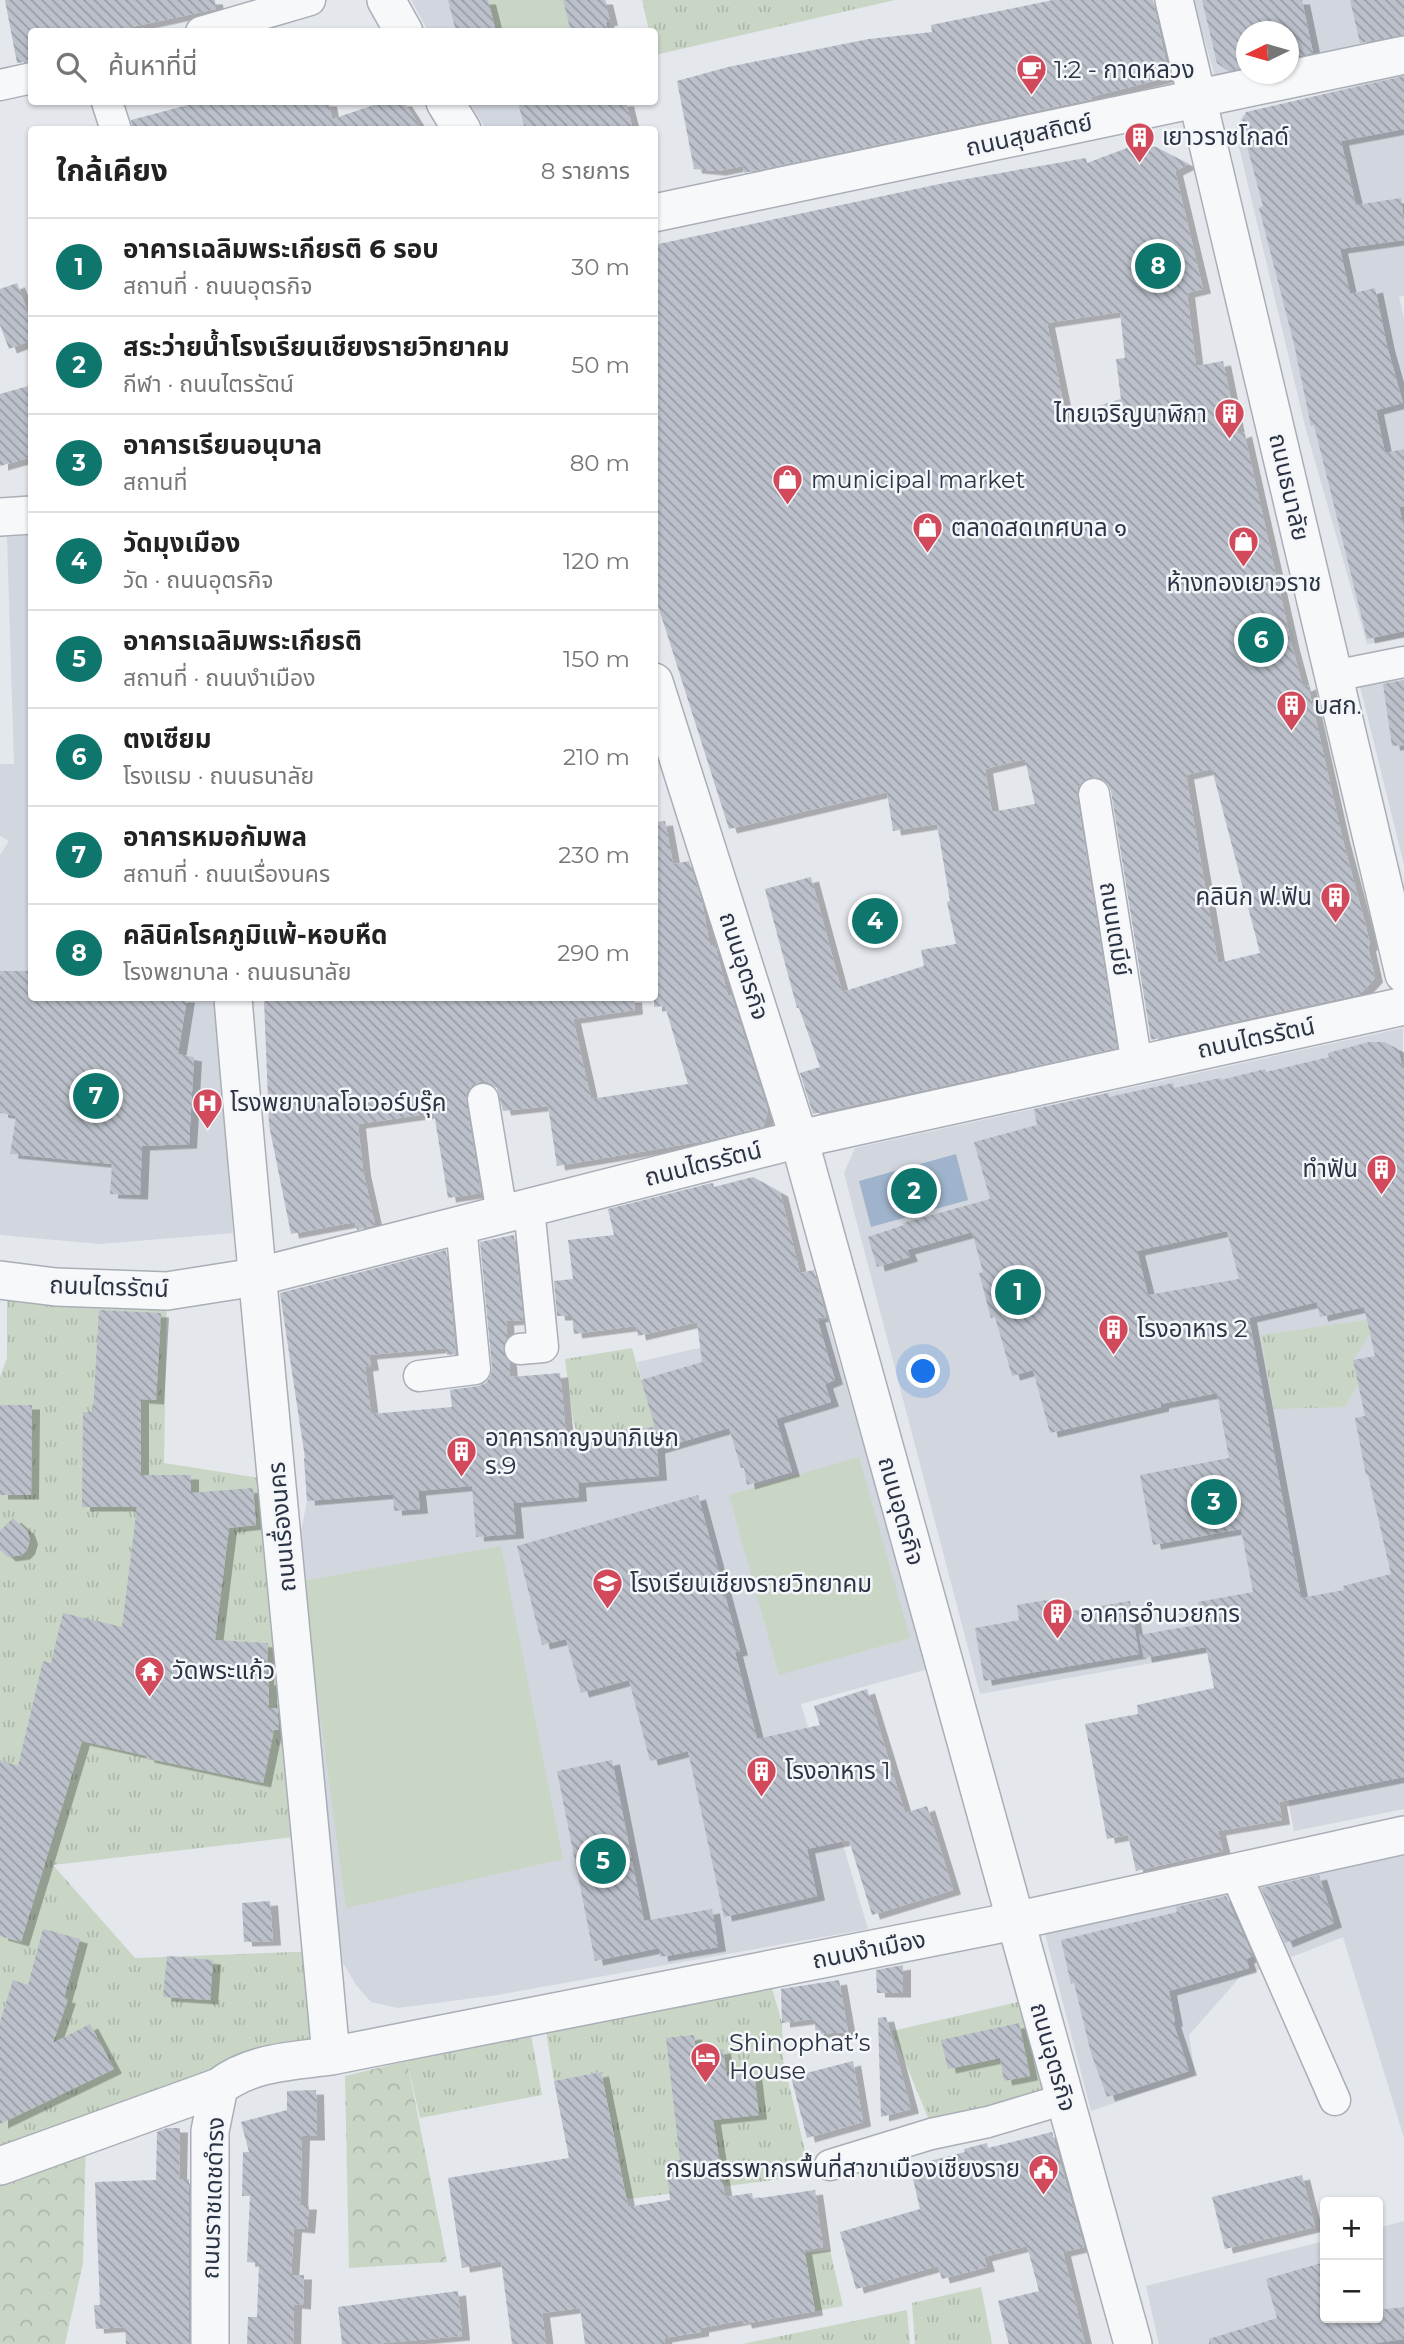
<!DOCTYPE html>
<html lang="th">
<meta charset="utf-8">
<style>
:root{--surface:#fff;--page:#f2f2f2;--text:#222;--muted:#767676;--line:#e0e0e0;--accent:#0f766e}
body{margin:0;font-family:Montserrat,"Noto Sans Thai",sans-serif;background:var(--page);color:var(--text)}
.controls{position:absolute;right:21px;bottom:21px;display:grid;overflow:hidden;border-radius:7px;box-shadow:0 2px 5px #0004}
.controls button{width:63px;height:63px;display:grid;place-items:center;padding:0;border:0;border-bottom:2px solid var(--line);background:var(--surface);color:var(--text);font:35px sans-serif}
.compass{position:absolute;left:1236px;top:21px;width:63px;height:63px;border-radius:50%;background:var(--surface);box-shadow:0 2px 5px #0004;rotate:265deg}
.you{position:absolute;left:924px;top:1372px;width:24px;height:24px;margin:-18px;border:5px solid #fff;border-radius:50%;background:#1a73e8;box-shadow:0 0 0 10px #1a73e833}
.badge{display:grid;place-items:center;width:46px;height:46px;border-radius:50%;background:var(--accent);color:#fff;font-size:23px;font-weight:700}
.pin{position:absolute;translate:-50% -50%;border:4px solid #fff;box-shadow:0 2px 7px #0006}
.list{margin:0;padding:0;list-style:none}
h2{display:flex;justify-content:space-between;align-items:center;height:91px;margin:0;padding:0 28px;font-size:30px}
h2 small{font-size:23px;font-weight:400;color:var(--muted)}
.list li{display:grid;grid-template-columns:46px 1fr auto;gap:21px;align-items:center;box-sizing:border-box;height:98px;padding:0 28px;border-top:2px solid var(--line)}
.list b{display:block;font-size:26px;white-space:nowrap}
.list p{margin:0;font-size:23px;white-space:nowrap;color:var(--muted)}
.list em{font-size:23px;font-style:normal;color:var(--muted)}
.icon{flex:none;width:38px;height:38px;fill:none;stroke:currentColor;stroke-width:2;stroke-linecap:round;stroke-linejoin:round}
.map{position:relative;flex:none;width:1404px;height:2344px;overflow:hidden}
.search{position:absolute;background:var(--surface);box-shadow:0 2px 5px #0004;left:28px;top:28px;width:630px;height:77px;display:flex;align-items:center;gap:18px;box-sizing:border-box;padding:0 24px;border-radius:7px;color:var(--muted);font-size:26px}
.panel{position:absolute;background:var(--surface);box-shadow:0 2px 5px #0004;left:28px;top:126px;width:630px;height:875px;border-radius:7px}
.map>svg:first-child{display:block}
</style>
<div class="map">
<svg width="1404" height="2344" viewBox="0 0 1404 2344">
<defs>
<pattern id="grass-tufts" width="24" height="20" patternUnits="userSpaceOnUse" patternTransform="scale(1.75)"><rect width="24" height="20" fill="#c9d6c5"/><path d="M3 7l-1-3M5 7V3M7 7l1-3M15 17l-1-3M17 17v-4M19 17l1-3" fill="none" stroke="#adb8ab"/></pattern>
<pattern id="forest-crowns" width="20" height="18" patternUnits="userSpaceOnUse" patternTransform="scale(1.75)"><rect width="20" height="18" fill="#c9d6c5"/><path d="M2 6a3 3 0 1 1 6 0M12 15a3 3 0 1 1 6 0" fill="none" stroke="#adb8ab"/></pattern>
<pattern id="building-back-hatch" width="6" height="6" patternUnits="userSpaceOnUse" patternTransform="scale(1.75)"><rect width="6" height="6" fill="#bbc0ca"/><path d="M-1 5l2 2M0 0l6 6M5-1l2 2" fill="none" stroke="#989da6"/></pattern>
<filter id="shadow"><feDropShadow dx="8" dy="4.5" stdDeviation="0" flood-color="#0004"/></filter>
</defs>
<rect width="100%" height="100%" fill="#e4e7ec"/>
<path fill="#d2d6de" d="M411 0H606L610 21 608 31H428Z
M1193 0H1404V43L1289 67 1288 32H1246V74L1233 79 1215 76Z
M1404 73V295L1399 297 1404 319V638L1367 644 1305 426 1235 130 1243 115Z
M469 102H626L633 129H486Z
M31 535V971H0V855L9 841 0 836V764H14L7 537Z
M1404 671V865L1358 678Z
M187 998H214L233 1233 100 1244 0 1235V1113L16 1116 10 1154 112 1164 111 1194 142 1146 189 1144 194 1057 178 1054Z
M1403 1028 1404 1809 1294 1831 1258 1644 980 1694 844 1173 855 1148Z
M827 1319 928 1669 801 1704 868 1929 497 1995 398 2008 371 2002 356 1985 342 1961 297 1553 307 1501 304 1458 654 1427 637 1362Z
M1404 1846V2138L1343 1937 1240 1977 1189 2035 1195 2075 1091 2111 1043 1926Z
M1404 2221V2344H1159L1146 2286 1325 2241V2318H1378V2228Z"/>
<path fill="url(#grass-tufts)" d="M642 0H895L655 55 654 32 649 31Z
M7 1281 167 1291 164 1463 278 1481 311 1835 53 1865 135 1958 322 1951 331 2056 0 2166V1377L7 1358Z
M1366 1320 1370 1334 1353 1360 1358 1385 1345 1407 1274 1409 1261 1335Z
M632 1348 655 1427 577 1433 573 1420 565 1359Z
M768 1974 782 2023 783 2060 811 2175 629 2199 626 2197 601 2072 554 2081 545 2025Z
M1031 1999 1055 2097 932 2127 892 2031Z
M531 2035 542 2095 420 2118 407 2061Z
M830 2250 843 2306 815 2311 805 2253Z
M981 2287 992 2344H915L912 2303Z
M907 2310 910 2344H742Z"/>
<path fill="url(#forest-crowns)" d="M407 2061 447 2262 349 2268 345 2076Z
M86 2135 83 2263 65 2344H0V2166Z"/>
<path fill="#c9d6c5" d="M488 0H563L571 31H496Z
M859 1457 910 1638 779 1675 729 1495Z
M501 1546 563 1859 346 1908 302 1581Z"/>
<path fill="#9fb4cc" d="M956 1154 968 1200 871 1227 859 1181Z"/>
<path fill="url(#building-back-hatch)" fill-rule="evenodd" filter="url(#shadow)" d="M5 0H215L216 9 108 32H32V61L17 63Z
M448 0H488L496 32H456Z
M563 0H605L610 21 606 22 608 32H571Z
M1053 0H1153L1169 77 1091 97 1092 99 744 173 743 166 718 171 694 169 677 81 728 67 869 39 932 32 931 25Z
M1202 0H1302L1313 53 1289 58V32H1247V67L1228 71 1217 63Z
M1350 0H1404V35L1360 43Z
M1404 76V129L1341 141 1356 205 1401 198 1404 222V240L1340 249 1350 294 1375 288 1387 346 1403 403 1376 410 1385 453 1404 449V506L1399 507 1404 527V631L1367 639 1314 425 1311 426 1294 344 1259 208 1263 206 1241 124 1246 112Z
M199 102H329L332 119 383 102H404L422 130H133L131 120Z
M518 102H626L633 130H525Z
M1135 145 1156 147 1189 164 1175 171 1203 289 1187 293 1196 366 1223 361 1238 434 1244 432 1292 646 1303 687 1308 685 1342 837 1366 927 1370 945 1368 947 1375 978 1360 994 1151 1040 1111 791 1108 784 1101 778 1091 777 1084 780 1078 787 1077 797 1117 1048 813 1114 800 1073 820 1067 799 1008H797L765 889 811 877 842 992 924 966 921 950 956 944 947 902 950 901 937 824 893 831 887 792 729 829 654 593V245L949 182 1086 158 1087 163ZM1120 312 1125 358 1116 359 1121 399 1066 416 1047 323ZM1025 759 1035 804 992 812 985 769ZM1212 769 1260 953 1218 963 1186 775Z
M17 283 32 324V340L9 349 0 325V289Z
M32 385V457L0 466V394Z
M1404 680V745L1392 746 1383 684Z
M665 821 673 864 689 861 702 902 710 946 715 945 728 996 731 995 768 1111 763 1127 705 1141 557 1166 548 1106 503 1111 497 1088 488 1082H480L472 1085 467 1092 466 1101 481 1193 448 1198 434 1113 358 1124 363 1171 375 1225 357 1230 355 1222 291 1234 269 1125 264 999 634 998 635 1010 573 1019 591 1099 688 1084 665 1006 654 1007V822Z
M0 971H32V998H187L178 1054 194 1057 189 1144 142 1146 140 1195 110 1194 112 1164 10 1154 16 1116 0 1113Z
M1369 1042H1384L1398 1049 1404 1072V1777L1279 1802 1282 1820 1218 1831 1223 1851 1136 1871 1128 1835 1107 1839 1085 1724 1138 1714 1137 1705 1214 1688 1206 1647 1144 1658 1139 1635 1202 1624 1198 1602 1253 1592 1241 1529 1153 1545 1140 1475 1229 1458 1217 1393 1161 1404V1407L1050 1433 1033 1370 1012 1376 995 1317 991 1318 979 1273 983 1272 972 1232 907 1250 910 1257 877 1267 868 1237 904 1225 903 1223 990 1199 974 1142 1037 1125 1034 1109 1108 1093 1109 1097 1173 1083 1174 1088 1220 1078 1221 1080 1265 1069 1266 1072 1329 1057 1328 1053ZM1227 1231 1239 1279 1148 1295 1137 1251ZM1317 1302 1320 1317 1364 1307 1375 1356 1353 1360 1365 1416 1355 1418 1366 1475H1368L1391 1574 1343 1586 1344 1590 1301 1598 1249 1318Z
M753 1177 780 1192 800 1273 814 1270 826 1317 817 1318 835 1380 825 1384 831 1402 776 1419 792 1472 747 1485 744 1468H741L729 1428 657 1449 659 1476 578 1483 579 1497 513 1503 516 1534 476 1537 472 1486 418 1491 420 1509 394 1511 393 1494 307 1501 304 1458H305L280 1293 446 1250 456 1354 447 1355 446 1348 369 1355 371 1366 365 1367 371 1414 452 1407 450 1390 478 1386 486 1383 491 1375 492 1367 480 1242 514 1235 523 1320 506 1321 507 1338 503 1350 509 1362 510 1377 560 1373 566 1434 655 1427 641 1380 702 1362 697 1322 638 1336 636 1326 574 1334 572 1316H557L554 1281 573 1279 568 1240 614 1235 608 1209 708 1184 713 1183 714 1187Z
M99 1310 161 1313 156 1400 141 1399V1475H191V1493L253 1488 256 1525 229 1528 215 1640 268 1643 266 1681 269 1680V1708H277L279 1730H274L263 1783 146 1758 147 1756 82 1741 21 1942 0 1936V1760L18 1766 43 1661 51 1663 63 1613 122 1627 137 1507H82L83 1412H93Z
M0 1405H32L31 1495H0Z
M698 1495 740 1651 735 1652 757 1739 820 1725 814 1706 867 1689 905 1813 927 1806 953 1890 872 1915 849 1840 807 1849 817 1896 724 1917 688 1751 650 1761 629 1680 581 1693 566 1639 542 1645 517 1546Z
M13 1518 27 1531 30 1540 27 1550 22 1555 8 1557 0 1550V1531Z
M1053 1599 1055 1614 1130 1601 1139 1654 984 1681 975 1628 1019 1620 1017 1605Z
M612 1760 644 1921 712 1909 718 1947 660 1957 659 1948 595 1961 557 1771Z
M1319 1875 1334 1923 1285 1943 1261 1888Z
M1226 1896 1253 1956 1246 1959 1249 1968 1169 1991 1175 2022H1173L1189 2071 1107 2097 1091 2053 1074 1983 1071 1984 1061 1940 1177 1912 1176 1907Z
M270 1901 273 1941 244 1942 242 1903Z
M43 1929 80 1939 64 1998 68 1999 53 2043 90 2024 114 2069 0 2124V2022L13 1980 28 1985Z
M167 1956 213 1960 210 2000 163 1997Z
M903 1965V1993H877L876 1970Z
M839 1980 848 2032 816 2034 814 2019 782 2023 781 1989Z
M886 2017 911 2109 881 2117 878 2018Z
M1019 2023 1030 2076 1004 2081 1000 2058 948 2069 941 2040Z
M694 2035 696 2053 723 2049 727 2076 754 2073 759 2115 713 2120 725 2197 752 2193 753 2199 815 2190 823 2247 804 2250 815 2311 744 2324 743 2320 701 2328V2332L664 2338 665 2344H585L580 2308 542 2313 546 2344H512L501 2261 462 2268 448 2178 569 2158 554 2081 601 2072 628 2207 670 2200 666 2161 680 2160 666 2038Z
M853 2061 863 2122 807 2138 791 2077Z
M316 2090 317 2136H302L300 2205H309L307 2229 294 2228 291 2275H304L303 2305 294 2304 293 2344H247L248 2317H257L259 2263 247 2262 250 2196H242L243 2152H249L241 2122 287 2110V2091Z
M167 2128H180L179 2179H189V2344H126L125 2327 96 2329 94 2305H100L95 2182 156 2180 157 2132Z
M1052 2132 1084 2247 1063 2252 1085 2344H1009L998 2301 1039 2291 1027 2246 984 2257 987 2267 942 2279 938 2266 856 2289 840 2232 920 2209 910 2166 965 2152 964 2149 987 2143 988 2148Z
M1302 2175 1315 2227 1225 2249 1212 2197Z
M1325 2262V2318H1378V2310L1404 2307V2339L1369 2344H1209V2339L1277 2318 1266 2279Z
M458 2291 462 2336 373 2344H342L338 2307Z"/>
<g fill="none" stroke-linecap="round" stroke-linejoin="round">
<defs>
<path id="minor" d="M201 32 310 0
M0 85 32 78
M107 102 116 130
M1334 676 1404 662
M1094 794 1137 1065
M483 1099 502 1214
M520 1349 543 1347 529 1208
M419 1376 475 1369 461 1225
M1235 1872 1335 2100
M830 2165 931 2134 988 2122 1065 2099"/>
<path id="tertiary" d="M386 0 404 32
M1174 0 1404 974
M445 102 462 130
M654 213 1404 55
M0 517 32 515
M654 682 799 1139 1133 2344
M233 998C262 1351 299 1703 331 2056
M0 1280 56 1287 167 1291 256 1277 799 1139 1404 1006
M0 2166 219 2087C251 2062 292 2061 331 2056L1015 1921 1404 1835
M210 2344V2131L219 2087"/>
</defs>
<use href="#minor" stroke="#a9aeb7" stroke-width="33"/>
<use href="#tertiary" stroke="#a9aeb7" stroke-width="40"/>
<use href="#minor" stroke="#f7f8fa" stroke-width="30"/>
<use href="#tertiary" stroke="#f7f8fa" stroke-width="37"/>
</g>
<defs>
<symbol id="cafe-pin" viewBox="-11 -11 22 30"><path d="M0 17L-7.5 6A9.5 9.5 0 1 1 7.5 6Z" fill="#d1495b" stroke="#f4f6f9"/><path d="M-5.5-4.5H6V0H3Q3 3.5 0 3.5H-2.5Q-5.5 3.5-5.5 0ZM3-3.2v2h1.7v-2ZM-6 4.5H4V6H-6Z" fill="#fff"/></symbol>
<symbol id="building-pin" viewBox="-11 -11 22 30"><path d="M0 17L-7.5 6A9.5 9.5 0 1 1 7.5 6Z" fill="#d1495b" stroke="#f4f6f9"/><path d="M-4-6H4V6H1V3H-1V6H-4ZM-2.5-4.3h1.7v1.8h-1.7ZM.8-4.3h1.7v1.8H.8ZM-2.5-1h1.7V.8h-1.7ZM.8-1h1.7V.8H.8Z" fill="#fff"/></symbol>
<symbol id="shop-pin" viewBox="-11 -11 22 30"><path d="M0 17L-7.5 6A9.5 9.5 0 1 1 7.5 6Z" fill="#d1495b" stroke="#f4f6f9"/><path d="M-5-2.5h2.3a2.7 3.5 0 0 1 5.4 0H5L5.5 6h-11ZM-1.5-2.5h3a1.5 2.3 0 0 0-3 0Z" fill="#fff"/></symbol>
<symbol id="hospital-pin" viewBox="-11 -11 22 30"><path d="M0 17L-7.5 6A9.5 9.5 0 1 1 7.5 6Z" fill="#d1495b" stroke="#f4f6f9"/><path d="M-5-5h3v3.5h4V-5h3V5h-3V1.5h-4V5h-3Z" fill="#fff"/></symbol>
<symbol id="school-pin" viewBox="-11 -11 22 30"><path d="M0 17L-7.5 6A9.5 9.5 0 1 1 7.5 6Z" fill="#d1495b" stroke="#f4f6f9"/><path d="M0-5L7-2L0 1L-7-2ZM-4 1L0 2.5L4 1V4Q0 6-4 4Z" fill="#fff"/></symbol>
<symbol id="temple-pin" viewBox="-11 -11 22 30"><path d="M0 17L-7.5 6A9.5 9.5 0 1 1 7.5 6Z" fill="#d1495b" stroke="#f4f6f9"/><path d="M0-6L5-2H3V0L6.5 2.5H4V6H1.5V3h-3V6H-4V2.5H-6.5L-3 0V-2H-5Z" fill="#fff"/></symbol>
<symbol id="hotel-pin" viewBox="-11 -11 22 30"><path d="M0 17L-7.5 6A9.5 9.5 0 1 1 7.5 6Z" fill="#d1495b" stroke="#f4f6f9"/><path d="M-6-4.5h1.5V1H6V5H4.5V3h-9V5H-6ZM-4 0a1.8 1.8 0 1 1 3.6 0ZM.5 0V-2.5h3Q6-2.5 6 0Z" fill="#fff"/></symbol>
<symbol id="civic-pin" viewBox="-11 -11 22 30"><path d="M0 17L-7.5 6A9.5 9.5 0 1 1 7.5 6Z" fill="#d1495b" stroke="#f4f6f9"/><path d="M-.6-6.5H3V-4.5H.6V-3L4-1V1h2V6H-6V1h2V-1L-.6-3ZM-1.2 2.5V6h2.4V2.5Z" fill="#fff"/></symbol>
</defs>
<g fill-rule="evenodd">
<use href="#cafe-pin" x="1014" y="52" width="35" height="47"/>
<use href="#building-pin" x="1122" y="120" width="35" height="47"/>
<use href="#building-pin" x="1212" y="396" width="35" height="47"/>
<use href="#shop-pin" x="770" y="462" width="35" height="47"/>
<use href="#shop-pin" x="910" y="510" width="35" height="47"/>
<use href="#shop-pin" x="1226" y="524" width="35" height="47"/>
<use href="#building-pin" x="1274" y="688" width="35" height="47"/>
<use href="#building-pin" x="1318" y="880" width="35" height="47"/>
<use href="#hospital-pin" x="190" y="1086" width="35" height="47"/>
<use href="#building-pin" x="1364" y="1152" width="35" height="47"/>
<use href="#building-pin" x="1096" y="1312" width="35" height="47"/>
<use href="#building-pin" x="444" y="1434" width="35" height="47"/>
<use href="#school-pin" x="590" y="1566" width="35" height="47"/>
<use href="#building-pin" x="1040" y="1596" width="35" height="47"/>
<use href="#temple-pin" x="132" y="1654" width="35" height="47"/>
<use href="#building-pin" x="744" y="1754" width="35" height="47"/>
<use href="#hotel-pin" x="688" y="2040" width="35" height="47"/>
<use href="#civic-pin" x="1026" y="2152" width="35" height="47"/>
</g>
<g text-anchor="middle" stroke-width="5" stroke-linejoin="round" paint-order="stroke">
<g font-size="24" fill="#2b3445" stroke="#f4f6f9" text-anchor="start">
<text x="1054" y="78">1:2 - กาดหลวง</text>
<text x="1162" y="145">เยาวราชโกลด์</text>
<text x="1207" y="422" text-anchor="end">ไทยเจริญนาฬิกา</text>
<text x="811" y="488">municipal market</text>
<text x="951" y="536">ตลาดสดเทศบาล ๑</text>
<text x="1244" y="591" text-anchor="middle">ห้างทองเยาวราช</text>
<text x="1314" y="714">บสก.</text>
<text x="1312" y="905" text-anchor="end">คลินิก ฟ.ฟัน</text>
<text x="230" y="1111">โรงพยาบาลโอเวอร์บรุ๊ค</text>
<text x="1358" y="1177" text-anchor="end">ทำฟัน</text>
<text x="1137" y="1337">โรงอาหาร 2</text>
<text x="485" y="1446">อาคารกาญจนาภิเษก<tspan x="485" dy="28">ร.9</tspan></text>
<text x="630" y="1592">โรงเรียนเชียงรายวิทยาคม</text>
<text x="1080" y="1622">อาคารอำนวยการ</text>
<text x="172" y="1679">วัดพระแก้ว</text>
<text x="785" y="1779">โรงอาหาร 1</text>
<text x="729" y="2051">Shinophat’s<tspan x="729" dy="28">House</tspan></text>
<text x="1020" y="2177" text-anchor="end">กรมสรรพากรพื้นที่สาขาเมืองเชียงราย</text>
</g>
<g font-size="24" fill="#2b3445" stroke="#f4f6f9">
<text transform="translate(1029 135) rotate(-12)" y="8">ถนนสุขสถิตย์</text>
<text transform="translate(1289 487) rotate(77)" y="8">ถนนธนาลัย</text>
<text transform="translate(1115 929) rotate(81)" y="8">ถนนเตมีย์</text>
<text transform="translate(744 966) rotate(72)" y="8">ถนนอุตรกิจ</text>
<text transform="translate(1256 1038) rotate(-12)" y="8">ถนนไตรรัตน์</text>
<text transform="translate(703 1164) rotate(-14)" y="8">ถนนไตรรัตน์</text>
<text transform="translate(109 1287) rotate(2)" y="8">ถนนไตรรัตน์</text>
<text transform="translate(901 1511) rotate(74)" y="8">ถนนอุตรกิจ</text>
<text transform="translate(282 1527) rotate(-95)" y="8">ถนนเรื่องนคร</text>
<text transform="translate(869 1950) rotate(-11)" y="8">ถนนงำเมือง</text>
<text transform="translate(1053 2057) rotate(74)" y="8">ถนนอุตรกิจ</text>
<text transform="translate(213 2198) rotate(-88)" y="8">ถนนราชเดชดำรง</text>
</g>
</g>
</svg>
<div class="controls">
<button>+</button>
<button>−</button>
</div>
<svg class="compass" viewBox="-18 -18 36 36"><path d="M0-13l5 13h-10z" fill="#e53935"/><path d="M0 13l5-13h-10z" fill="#767676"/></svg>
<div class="you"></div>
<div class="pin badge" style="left:1018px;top:1292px">1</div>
<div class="pin badge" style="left:914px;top:1191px">2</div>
<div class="pin badge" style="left:1214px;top:1502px">3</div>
<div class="pin badge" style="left:875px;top:921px">4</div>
<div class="pin badge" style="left:603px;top:1861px">5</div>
<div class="pin badge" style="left:1261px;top:640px">6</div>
<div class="pin badge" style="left:96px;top:1096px">7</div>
<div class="pin badge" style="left:1158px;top:266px">8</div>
<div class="search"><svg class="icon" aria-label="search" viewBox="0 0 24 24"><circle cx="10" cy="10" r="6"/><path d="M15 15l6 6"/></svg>ค้นหาที่นี่</div>
<section class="panel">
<h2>ใกล้เคียง<small>8 รายการ</small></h2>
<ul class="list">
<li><span class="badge">1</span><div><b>อาคารเฉลิมพระเกียรติ 6 รอบ</b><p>สถานที่ · ถนนอุตรกิจ</p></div><em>30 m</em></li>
<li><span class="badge">2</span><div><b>สระว่ายน้ำโรงเรียนเชียงรายวิทยาคม</b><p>กีฬา · ถนนไตรรัตน์</p></div><em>50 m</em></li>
<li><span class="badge">3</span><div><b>อาคารเรียนอนุบาล</b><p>สถานที่</p></div><em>80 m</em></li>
<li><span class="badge">4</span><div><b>วัดมุงเมือง</b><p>วัด · ถนนอุตรกิจ</p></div><em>120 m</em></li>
<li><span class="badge">5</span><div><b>อาคารเฉลิมพระเกียรติ</b><p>สถานที่ · ถนนงำเมือง</p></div><em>150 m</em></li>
<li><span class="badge">6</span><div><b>ตงเซียม</b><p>โรงแรม · ถนนธนาลัย</p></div><em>210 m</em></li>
<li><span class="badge">7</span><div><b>อาคารหมอกัมพล</b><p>สถานที่ · ถนนเรื่องนคร</p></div><em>230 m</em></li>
<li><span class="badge">8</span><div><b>คลินิคโรคภูมิแพ้-หอบหืด</b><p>โรงพยาบาล · ถนนธนาลัย</p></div><em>290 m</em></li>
</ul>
</section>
</div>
